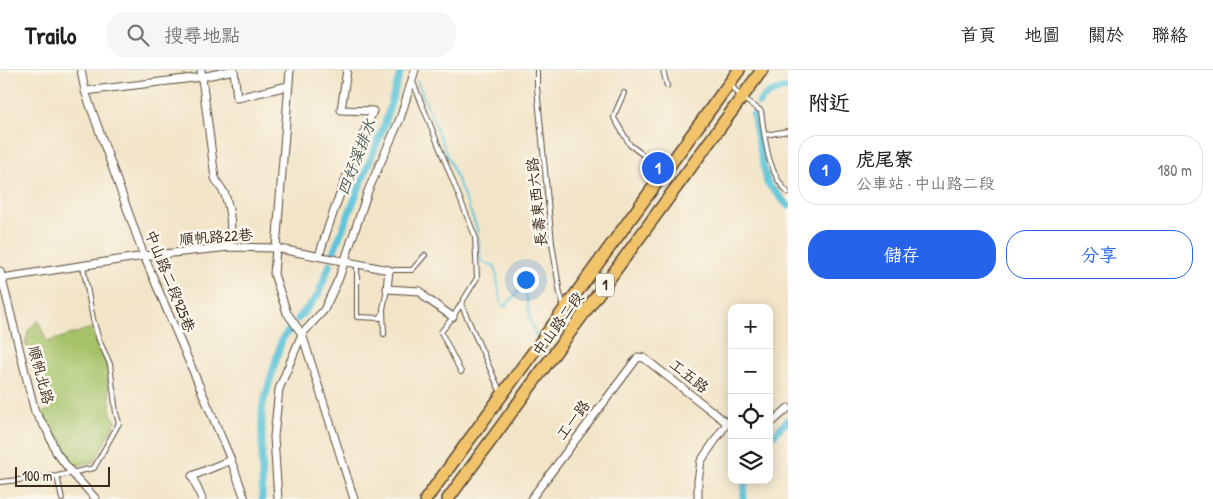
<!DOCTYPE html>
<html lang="zh-TW">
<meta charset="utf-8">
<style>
:root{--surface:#fff;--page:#f6f6f6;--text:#222;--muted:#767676;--line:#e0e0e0;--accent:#2563eb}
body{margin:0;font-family:"Patrick Hand","LXGW WenKai TC",sans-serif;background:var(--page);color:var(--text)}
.controls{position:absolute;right:15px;bottom:15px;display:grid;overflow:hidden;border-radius:10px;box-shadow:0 2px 12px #0003}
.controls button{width:45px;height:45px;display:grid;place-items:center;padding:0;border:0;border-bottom:1px solid var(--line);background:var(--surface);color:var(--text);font:25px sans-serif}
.scale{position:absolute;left:15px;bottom:12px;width:95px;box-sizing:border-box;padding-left:5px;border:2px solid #3b2a1e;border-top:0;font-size:14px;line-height:18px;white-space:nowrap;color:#3b2a1e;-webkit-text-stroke:4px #fbf7ec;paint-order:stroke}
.you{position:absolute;left:525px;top:209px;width:18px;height:18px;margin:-12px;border:4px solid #fff;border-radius:50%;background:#1a73e8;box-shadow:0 0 0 8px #1a73e833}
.badge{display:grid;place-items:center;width:32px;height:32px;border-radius:50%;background:var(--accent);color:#fff;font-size:16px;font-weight:700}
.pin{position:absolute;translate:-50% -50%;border:2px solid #fff;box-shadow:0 1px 5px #0006}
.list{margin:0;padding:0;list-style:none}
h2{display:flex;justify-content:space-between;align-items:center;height:65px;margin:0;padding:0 20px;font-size:21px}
h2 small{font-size:16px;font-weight:400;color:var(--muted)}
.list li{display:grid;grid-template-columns:32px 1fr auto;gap:15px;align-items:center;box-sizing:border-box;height:70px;margin:0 10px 10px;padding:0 10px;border:1px solid var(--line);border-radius:20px}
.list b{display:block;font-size:19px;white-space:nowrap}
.list p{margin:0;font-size:16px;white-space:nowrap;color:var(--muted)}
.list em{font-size:16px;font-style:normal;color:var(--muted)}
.actions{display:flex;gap:10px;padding:15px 20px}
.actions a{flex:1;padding:11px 0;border:1px solid var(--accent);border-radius:20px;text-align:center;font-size:18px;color:var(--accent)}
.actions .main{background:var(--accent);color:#fff}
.icon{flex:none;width:28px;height:28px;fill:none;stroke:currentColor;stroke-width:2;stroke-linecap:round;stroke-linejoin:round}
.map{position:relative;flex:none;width:788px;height:429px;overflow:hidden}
header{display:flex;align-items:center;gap:30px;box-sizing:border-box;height:70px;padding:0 25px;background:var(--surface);border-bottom:1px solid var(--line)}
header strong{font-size:24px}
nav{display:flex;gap:28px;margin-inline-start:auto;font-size:18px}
.search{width:350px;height:45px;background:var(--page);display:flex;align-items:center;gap:12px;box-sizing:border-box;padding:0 18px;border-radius:20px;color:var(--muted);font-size:19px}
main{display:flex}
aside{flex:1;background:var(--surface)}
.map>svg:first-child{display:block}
</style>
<header>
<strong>Trailo</strong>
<div class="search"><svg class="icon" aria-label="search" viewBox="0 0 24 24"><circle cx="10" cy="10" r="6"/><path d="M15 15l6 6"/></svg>搜尋地點</div>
<nav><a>首頁</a><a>地圖</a><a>關於</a><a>聯絡</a></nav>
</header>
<main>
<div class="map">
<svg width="788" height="429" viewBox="0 0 788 429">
<rect width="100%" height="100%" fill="#fbf7ec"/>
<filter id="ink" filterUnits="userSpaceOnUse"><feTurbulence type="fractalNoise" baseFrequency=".02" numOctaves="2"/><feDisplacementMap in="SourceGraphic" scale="10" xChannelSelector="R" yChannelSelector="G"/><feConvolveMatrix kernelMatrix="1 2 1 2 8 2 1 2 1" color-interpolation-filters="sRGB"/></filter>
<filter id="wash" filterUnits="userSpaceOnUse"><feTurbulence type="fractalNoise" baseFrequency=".0096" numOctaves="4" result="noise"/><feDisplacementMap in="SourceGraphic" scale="20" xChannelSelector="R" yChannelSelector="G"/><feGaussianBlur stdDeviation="1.12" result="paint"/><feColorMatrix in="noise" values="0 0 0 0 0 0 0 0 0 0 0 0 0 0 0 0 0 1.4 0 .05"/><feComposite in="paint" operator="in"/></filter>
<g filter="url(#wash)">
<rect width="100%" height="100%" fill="#f2e4c7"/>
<path fill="#a6c269" stroke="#707644" d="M38 250 47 272 92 258 107 296 111 344 116 351 94 392 70 397 58 381 40 345 49 339 46 333 53 325 35 288 25 274 29 259Z"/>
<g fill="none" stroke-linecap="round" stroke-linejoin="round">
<path stroke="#5ec5da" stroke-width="2" d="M417 11 477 158 481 192 495 196 501 233 504 237 524 215 530 249 536 266"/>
<path stroke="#5ec5da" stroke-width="7" d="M759 33C764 24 778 19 788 18
M755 43 753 45 767 113 788 136
M333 183 385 53 401 0
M298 249 318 225 330 194
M769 370 788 350
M262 429V338L282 269 291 258
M743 429 745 415 748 410"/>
</g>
</g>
<g filter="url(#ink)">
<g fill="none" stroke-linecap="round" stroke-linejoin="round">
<defs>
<path id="service" d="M537 0V18L552 173 560 224 571 255
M663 0 667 16
M413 12 475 166 477 208 453 247 441 262 461 302
M731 15 741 27 761 41C765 69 767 102 788 123
M624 23 616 41 614 48 630 75 663 100
M765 65 788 61
M357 193V247L380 248 383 243
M389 200H412L425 185
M461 234 501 323
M384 264 383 239 387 219
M57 406 62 429
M0 412 57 406 94 398 119 353 116 343 110 294 99 270 93 249 83 196"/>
<path id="minor" d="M81 0 85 21 144 186 231 390 245 429
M201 0 215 108C218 115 223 119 225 125 232 144 231 158 230 177
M290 0 274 204 287 243 302 264 354 429
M85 21 202 7 234 0 237 28 288 16
M319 186C334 136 353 89 373 41L341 40 347 0
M0 201 35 342 47 360 56 382 72 403 96 429
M0 210 2 208 144 186 230 177 275 178 389 200 387 219 420 221 426 228 453 247
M769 355 788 338
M202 429 192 406 231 390
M278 429 274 367 279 319 302 264 324 240 339 208 368 121 400 49 415 0
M531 429 638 287 644 288 727 353 701 391 698 411V429"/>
<path id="primary" d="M426 429 739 0
M448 429 762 0"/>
</defs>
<use href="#service" stroke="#564637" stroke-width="6"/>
<use href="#minor" stroke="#564637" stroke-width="9"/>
<use href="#primary" stroke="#564637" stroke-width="14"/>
<use href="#service" stroke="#fff" stroke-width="4"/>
<use href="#minor" stroke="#fff" stroke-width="7"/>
<use href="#primary" stroke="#f1c36a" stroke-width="11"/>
</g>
</g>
<g text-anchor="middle" stroke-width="5" stroke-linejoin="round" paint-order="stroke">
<rect fill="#fbf7ec" stroke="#75685c" stroke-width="1" x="596" y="203.5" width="18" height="23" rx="4"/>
<g font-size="14" font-weight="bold" fill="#3b2a1e">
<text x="605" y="220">1</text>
</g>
<g font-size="15" fill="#3b2a1e" stroke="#fbf7ec">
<text transform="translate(537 132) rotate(-96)" y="5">長壽東西六路</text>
<text transform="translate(216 167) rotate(-4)" y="5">順帆路22巷</text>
<text transform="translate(170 211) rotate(68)" y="5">中山路二段925巷</text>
<text transform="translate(558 254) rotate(-54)" y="5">中山路二段</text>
<text transform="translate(41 305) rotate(75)" y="5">順帆北路</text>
<text transform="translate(689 306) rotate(38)" y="5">工五路</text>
<text transform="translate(573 350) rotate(-53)" y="5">工一路</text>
</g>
<g font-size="16" font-style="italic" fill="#465856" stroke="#fbf7ec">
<text transform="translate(356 87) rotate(-69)" y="6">四好溪排水</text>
</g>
</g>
</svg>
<div class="controls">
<button>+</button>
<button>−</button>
<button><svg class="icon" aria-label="locate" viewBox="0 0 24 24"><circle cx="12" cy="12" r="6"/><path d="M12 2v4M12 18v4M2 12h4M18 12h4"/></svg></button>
<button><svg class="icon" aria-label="layers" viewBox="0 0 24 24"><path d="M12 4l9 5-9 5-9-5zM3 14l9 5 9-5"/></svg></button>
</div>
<div class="scale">100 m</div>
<div class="you"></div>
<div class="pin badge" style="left:658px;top:98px">1</div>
</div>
<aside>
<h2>附近<small></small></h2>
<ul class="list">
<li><span class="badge">1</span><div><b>虎尾寮</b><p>公車站 · 中山路二段</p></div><em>180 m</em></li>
</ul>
<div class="actions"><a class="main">儲存</a><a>分享</a></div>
</aside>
</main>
